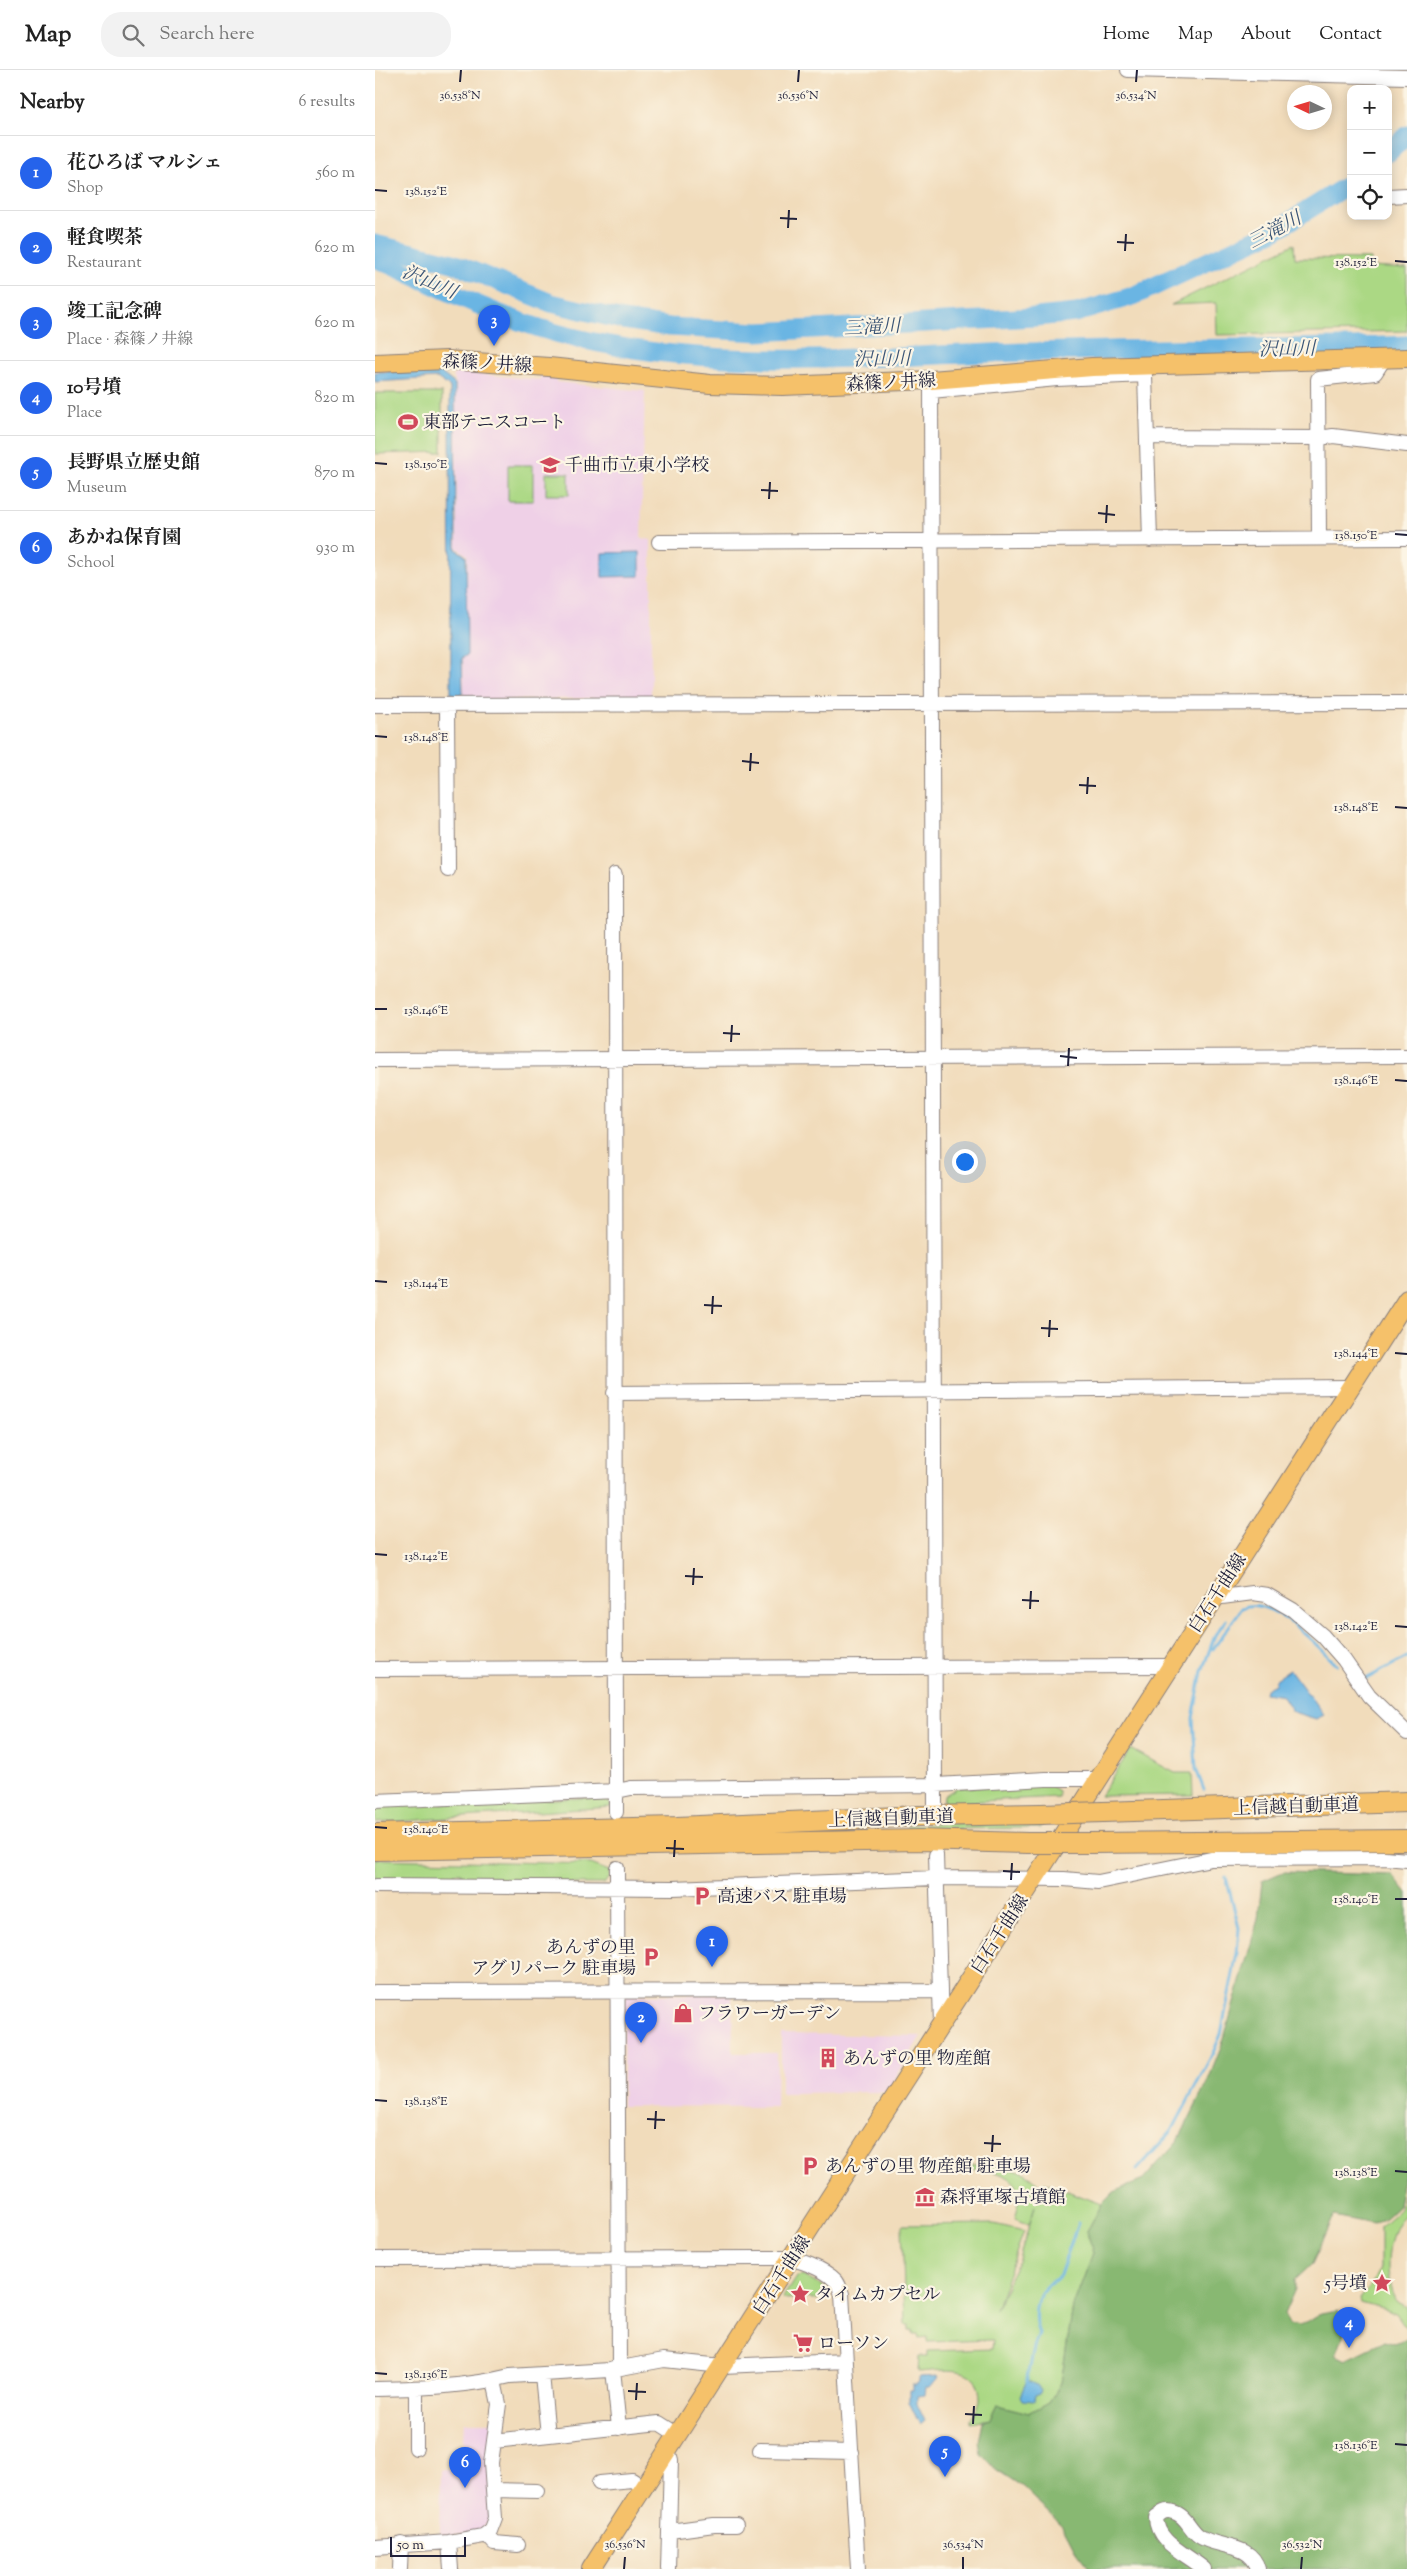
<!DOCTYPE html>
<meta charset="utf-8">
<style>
:root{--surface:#fff;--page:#f2f2f2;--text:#222;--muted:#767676;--line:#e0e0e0;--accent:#2563eb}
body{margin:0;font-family:"Sorts Mill Goudy","Noto Serif JP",serif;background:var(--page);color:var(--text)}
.controls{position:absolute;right:15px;top:15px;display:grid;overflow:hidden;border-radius:10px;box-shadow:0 2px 12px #0003}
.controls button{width:45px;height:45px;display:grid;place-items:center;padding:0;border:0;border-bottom:1px solid var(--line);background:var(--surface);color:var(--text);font:25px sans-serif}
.compass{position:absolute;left:912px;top:15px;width:45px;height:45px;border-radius:50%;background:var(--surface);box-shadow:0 2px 12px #0003;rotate:274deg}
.scale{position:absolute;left:15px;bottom:12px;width:76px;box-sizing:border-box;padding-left:5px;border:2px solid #22223b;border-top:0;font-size:14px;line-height:18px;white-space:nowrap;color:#22223b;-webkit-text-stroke:4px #fcf5e5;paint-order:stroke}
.you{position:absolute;left:589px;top:1091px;width:18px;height:18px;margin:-12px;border:4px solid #fff;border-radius:50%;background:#1a73e8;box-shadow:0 0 0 8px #1a73e833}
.badge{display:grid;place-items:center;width:32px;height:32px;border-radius:50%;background:var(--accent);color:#fff;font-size:16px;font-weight:700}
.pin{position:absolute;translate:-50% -41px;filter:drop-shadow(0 1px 2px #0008)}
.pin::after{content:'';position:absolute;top:26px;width:18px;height:15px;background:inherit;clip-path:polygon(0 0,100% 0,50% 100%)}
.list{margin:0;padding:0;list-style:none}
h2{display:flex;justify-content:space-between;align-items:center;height:65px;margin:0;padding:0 20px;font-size:21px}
h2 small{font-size:16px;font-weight:400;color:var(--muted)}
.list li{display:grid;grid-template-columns:32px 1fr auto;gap:15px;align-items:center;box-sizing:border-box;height:75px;padding:0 20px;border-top:1px solid var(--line)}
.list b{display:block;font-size:19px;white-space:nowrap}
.list p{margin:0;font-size:16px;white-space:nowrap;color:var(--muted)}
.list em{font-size:16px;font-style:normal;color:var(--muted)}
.icon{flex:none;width:28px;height:28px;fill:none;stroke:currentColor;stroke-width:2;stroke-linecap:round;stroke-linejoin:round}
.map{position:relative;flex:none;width:1032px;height:2499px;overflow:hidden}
header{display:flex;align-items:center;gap:30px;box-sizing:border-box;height:70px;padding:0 25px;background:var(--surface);border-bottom:1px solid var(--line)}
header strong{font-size:24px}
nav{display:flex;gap:28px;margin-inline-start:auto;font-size:18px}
.search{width:350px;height:45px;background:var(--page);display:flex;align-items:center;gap:12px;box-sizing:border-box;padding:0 18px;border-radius:20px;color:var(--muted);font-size:19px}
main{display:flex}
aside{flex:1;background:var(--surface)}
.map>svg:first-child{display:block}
</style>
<header>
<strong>Map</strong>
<div class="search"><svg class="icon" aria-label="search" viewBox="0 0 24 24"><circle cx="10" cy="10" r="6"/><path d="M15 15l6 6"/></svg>Search here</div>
<nav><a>Home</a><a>Map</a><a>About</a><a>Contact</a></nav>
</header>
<main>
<aside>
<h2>Nearby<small>6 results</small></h2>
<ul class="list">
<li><span class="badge">1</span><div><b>花ひろば マルシェ</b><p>Shop</p></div><em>560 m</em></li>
<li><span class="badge">2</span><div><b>軽食喫茶</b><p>Restaurant</p></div><em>620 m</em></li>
<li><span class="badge">3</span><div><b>竣工記念碑</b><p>Place · 森篠ノ井線</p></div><em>620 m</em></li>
<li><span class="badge">4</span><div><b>10号墳</b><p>Place</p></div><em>820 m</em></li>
<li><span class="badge">5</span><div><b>長野県立歴史館</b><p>Museum</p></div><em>870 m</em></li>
<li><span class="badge">6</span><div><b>あかね保育園</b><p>School</p></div><em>930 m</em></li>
</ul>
</aside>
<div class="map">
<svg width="1032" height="2499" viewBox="0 0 1032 2499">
<rect width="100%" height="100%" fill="#fcf5e5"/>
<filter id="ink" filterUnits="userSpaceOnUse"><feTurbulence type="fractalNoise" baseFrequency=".02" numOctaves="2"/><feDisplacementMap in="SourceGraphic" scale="10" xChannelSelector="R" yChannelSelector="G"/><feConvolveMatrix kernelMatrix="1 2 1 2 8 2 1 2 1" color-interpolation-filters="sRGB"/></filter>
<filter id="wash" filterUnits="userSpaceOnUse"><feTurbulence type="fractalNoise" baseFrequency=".0096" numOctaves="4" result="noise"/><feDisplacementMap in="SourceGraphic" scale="20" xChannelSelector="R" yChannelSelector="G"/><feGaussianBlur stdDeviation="1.12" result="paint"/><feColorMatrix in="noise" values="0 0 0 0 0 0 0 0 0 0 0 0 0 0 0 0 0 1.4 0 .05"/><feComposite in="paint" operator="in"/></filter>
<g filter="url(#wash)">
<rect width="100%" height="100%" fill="#f1dcbb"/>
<path fill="#efd0e7" d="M82 302 165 310 166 305 181 307V312L270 321 266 468 276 470V627L89 631 88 588 92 585V485L82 478 81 314 78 306Z
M357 1924 358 1983H402L401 2037 247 2036 250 1925Z
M406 1964 546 1966 512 2022 406 2023Z
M90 2352H117L115 2450 105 2462 65 2467 66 2400H87Z"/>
<path fill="#abd884" stroke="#667d60" d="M919 174 920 188 995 189V197L1032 199V261L842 265 841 233 796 235Z
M0 323H67V382L0 384Z
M133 395H158V431H133Z
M171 403H194V425H171Z
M756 1679 800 1703H817L818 1725 725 1726Z
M671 1713 683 1721V1727L568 1733 569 1726 581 1718Z
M232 1727 236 1737 0 1753V1736Z
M666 1750 665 1758 532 1759V1755Z
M0 1789 216 1794 234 1801V1807L229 1814 87 1813 86 1803H79L80 1812 0 1810Z
M574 2095C604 2096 646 2089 666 2117L668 2112 727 2134 712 2161 718 2183 698 2236 686 2313 674 2332 654 2343 622 2335 615 2349 595 2352V2348C603 2339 607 2333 604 2320 598 2293 564 2301 543 2302L544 2286H553V2281L617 2279 618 2270 552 2272V2267L544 2268 543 2264H538V2260H534V2255H530L527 2155 619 2154 649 2161 621 2240 644 2189 660 2136 654 2154 640 2149C642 2141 646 2130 644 2122 638 2096 594 2100 574 2099Z
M1032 2116V2144C1011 2155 1007 2213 1022 2231 1024 2233 1029 2235 1032 2237V2259L1021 2243 986 2233 985 2229 1001 2209 1005 2198V2157L1025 2139Z
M428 2206 450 2218 455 2224 453 2227 437 2230 434 2228 407 2229 421 2207Z"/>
<path fill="#88b872" stroke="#556d56" d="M908 1802 1018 1805 1032 1823V2088L1023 2136 1010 2148 999 2154 959 2146 937 2194 920 2210V2219L909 2244 914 2254 925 2256 946 2243 963 2240 969 2263 961 2285 971 2290 1010 2271 1020 2274 1032 2269V2499H715L700 2480 687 2455 648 2417 619 2398 606 2384 604 2371 608 2351 615 2349 622 2335 654 2343 674 2332 686 2313 698 2236 718 2183 712 2161 727 2134 739 2122 768 2110 804 2069 832 2013 847 1975 883 1849 887 1811Z"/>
<path fill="#6ab5e3" stroke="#466c8f" d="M56 300 65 302 80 314 81 479 91 486 92 585 87 588 88 624 82 627V632H76L75 317 62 308 0 312V302Z
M265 482V506L227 507V483Z
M915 1600 949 1645 941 1649 918 1642 908 1626 890 1623 891 1619 900 1614 901 1609Z
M564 2306 555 2317H551L550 2325 542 2326V2334L550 2351 545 2355 534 2332V2320H537V2315H541L545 2307Z
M652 2310 662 2315 666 2320 665 2323 660 2325 659 2331 647 2330 645 2326Z"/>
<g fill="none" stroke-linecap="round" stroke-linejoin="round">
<path stroke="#6ab5e3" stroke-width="3" d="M838 1579 867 1538C894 1523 944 1577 962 1595
M989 1610 1032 1587
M829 1720 821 1699 818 1648 827 1601 840 1565 851 1550
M762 2100 797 2061 837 1985 846 1964 862 1883 864 1858 851 1807
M652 2313 659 2277 664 2264C656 2243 661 2217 684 2208L703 2153"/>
<path stroke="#6ab5e3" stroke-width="19" d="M1013 83 1032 65
M0 174 78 193 176 233 248 250 295 257 383 262 661 247 701 243 758 226 901 160 976 113
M0 188C66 217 130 252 201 268 349 303 502 285 652 282 730 280 807 278 884 278 934 277 983 278 1032 275"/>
</g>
</g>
<g filter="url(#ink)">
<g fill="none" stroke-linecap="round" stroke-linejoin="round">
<defs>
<path id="minor" d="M753 0 1032 7
M1013 126 1032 125
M556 310 560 1736
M556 321 682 309 770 305 775 470
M772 367 944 368 958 366 1032 375
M944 468 943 309 1000 303 1009 289
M284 472 1032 468
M0 635 1032 633
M72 635 73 800
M240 805 241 1742
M0 990 1032 986
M239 1323 975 1317
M839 1528 878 1523 892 1525 918 1540 948 1566 969 1590 994 1626 1032 1663
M0 1599 794 1596
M0 1731 242 1721 256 1718 561 1715 671 1709H722
M561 1785 566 1955
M242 1798 244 2298
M0 1816 298 1818 561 1808 689 1809 723 1812 836 1789 1010 1788 1032 1790
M0 1922 564 1921
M0 2189 408 2188C424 2189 449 2199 460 2210 464 2213 465 2220 467 2224L483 2499
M238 2299 244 2358
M167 2305 173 2365
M41 2318V2378
M0 2319C44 2318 91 2317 135 2306L235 2300 289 2290 347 2296 471 2291
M119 2371 284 2353 303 2365
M385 2380 477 2382
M224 2413 257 2410 269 2418
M118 2420 162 2421
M295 2461 339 2455H361
M111 2464 119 2473 143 2475
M74 2472 76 2499
M0 2477 74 2472 108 2466 115 2461 120 2448 116 2393 124 2334 119 2311
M25 2499 26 2474
M293 2499 296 2390 293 2380
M829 2499C812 2484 781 2473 781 2447 786 2443 791 2439 798 2442 811 2445 814 2459 824 2466 842 2479 876 2472 883 2499"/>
<path id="major" d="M0 293 72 290 174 297 335 314 407 316 556 310 717 297 1032 288
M216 2499C490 2077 757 1650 1032 1229"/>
<path id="highway" d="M728 1742 1032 1732
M0 1764 302 1757 544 1746 666 1744
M715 1773 1032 1770
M0 1780 544 1770 653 1773"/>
</defs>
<use href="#minor" stroke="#8a7f7b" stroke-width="16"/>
<use href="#major" stroke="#8a7f7b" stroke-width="20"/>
<use href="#highway" stroke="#8a7f7b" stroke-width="22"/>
<use href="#minor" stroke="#fff" stroke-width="14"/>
<use href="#major" stroke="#f5c16b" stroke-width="18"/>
<use href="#highway" stroke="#f5c16b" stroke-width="20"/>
<defs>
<path id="highway-bridge" d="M666 1744 728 1742
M653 1773H715"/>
</defs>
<use href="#highway-bridge" stroke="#8a7f7b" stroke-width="22" stroke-linecap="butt"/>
<use href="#highway-bridge" stroke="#f5c16b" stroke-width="20"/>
</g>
</g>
<path fill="none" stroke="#22223b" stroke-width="2" d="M85 12 86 0M423 12 424 0M761 12 762 0M0 120 12 121M405 148 422 149M413 158 414 140M742 172 759 173M750 181 751 164M1020 191 1032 192M0 393 12 394M386 420 403 421M394 429 395 412M723 443 740 445M731 453 732 435M1020 464 1032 465M0 666 12 667M367 691 384 693M375 701 376 683M704 715 721 716M712 724 713 707M1020 737 1032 738M0 939H12M348 963 365 964M356 972 357 955M685 986 702 988M693 996 694 978M1020 1010 1032 1011M0 1211 12 1212M329 1235 347 1236M337 1244 338 1226M666 1258 683 1259M674 1267 675 1250M1020 1283 1032 1284M0 1484 12 1485M310 1506 328 1507M318 1515 319 1498M647 1530 664 1531M655 1539 656 1521M1020 1556 1032 1557M0 1757 12 1758M291 1778 309 1779M299 1787 300 1770M628 1801 645 1802M636 1810 637 1793M1020 1829H1032M0 2030 12 2031M272 2049 290 2050M280 2059 281 2041M609 2073 626 2074M617 2082 618 2065M1020 2101 1032 2102M0 2303 12 2304M253 2321 271 2322M261 2330 262 2313M590 2344 607 2345M598 2354 599 2336M1020 2374 1032 2375M249 2499 250 2487M588 2499V2487M926 2499 927 2487"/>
<defs>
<symbol id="stadium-bare" viewBox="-9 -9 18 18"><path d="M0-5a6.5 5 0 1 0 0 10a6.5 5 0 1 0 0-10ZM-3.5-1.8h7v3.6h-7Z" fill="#d1495b" stroke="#fcf5e5" stroke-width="2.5" paint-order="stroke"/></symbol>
<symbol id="school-bare" viewBox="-9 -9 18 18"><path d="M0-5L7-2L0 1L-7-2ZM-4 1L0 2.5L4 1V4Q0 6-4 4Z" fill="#d1495b" stroke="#fcf5e5" stroke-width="2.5" paint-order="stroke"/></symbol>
<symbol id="parking-bare" viewBox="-9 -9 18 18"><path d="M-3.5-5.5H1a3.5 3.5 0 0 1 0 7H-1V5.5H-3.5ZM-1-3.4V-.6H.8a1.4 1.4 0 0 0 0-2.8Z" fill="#d1495b" stroke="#fcf5e5" stroke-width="2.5" paint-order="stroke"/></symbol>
<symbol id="shop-bare" viewBox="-9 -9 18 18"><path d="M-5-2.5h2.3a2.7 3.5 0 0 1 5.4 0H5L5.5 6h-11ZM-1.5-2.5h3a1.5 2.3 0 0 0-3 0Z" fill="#d1495b" stroke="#fcf5e5" stroke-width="2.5" paint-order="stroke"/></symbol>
<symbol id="building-bare" viewBox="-9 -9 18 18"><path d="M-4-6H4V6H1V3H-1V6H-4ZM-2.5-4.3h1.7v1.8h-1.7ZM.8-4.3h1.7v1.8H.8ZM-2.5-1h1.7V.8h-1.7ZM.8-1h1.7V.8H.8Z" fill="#d1495b" stroke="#fcf5e5" stroke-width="2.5" paint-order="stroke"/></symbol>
<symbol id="museum-bare" viewBox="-9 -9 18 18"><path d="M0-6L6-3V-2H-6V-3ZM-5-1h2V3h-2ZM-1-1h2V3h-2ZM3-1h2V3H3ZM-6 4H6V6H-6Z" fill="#d1495b" stroke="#fcf5e5" stroke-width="2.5" paint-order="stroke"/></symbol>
<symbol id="sight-bare" viewBox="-9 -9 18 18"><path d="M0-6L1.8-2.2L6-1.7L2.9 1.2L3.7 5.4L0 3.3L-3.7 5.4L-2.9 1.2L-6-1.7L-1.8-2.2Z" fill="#d1495b" stroke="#fcf5e5" stroke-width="2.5" paint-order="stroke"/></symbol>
<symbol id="supermarket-bare" viewBox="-9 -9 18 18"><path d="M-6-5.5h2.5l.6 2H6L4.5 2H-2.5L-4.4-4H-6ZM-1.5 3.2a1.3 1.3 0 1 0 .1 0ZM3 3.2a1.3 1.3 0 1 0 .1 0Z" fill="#d1495b" stroke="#fcf5e5" stroke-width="2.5" paint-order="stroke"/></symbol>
</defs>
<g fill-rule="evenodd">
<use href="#stadium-bare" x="19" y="338" width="28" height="28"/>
<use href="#school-bare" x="161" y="381" width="28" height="28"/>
<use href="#parking-bare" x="313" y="1812" width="28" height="28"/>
<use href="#parking-bare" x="262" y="1873" width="28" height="28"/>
<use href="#shop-bare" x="294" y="1929" width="28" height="28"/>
<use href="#building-bare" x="439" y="1974" width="28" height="28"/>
<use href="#parking-bare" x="421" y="2082" width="28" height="28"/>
<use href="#museum-bare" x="536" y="2113" width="28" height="28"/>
<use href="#sight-bare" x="993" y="2199" width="28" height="28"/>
<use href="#sight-bare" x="411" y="2210" width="28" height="28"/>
<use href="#supermarket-bare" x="414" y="2259" width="28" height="28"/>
</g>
<g text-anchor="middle" stroke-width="4.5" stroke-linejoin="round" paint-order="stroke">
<g font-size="18" fill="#22223b" stroke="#fcf5e5">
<text transform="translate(112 293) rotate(3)" y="6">森篠ノ井線</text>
<text transform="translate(516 312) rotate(-3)" y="6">森篠ノ井線</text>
<text transform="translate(842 1523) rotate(-57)" y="6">白石千曲線</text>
<text transform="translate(921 1736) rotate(-2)" y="6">上信越自動車道</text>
<text transform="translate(516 1748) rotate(-2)" y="6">上信越自動車道</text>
<text transform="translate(624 1864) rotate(-57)" y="6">白石千曲線</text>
<text transform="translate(406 2205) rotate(-57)" y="6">白石千曲線</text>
</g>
<g font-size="18" fill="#22223b" stroke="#fcf5e5" text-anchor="start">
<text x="48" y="358">東部テニスコート</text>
<text x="190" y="401">千曲市立東小学校</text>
<text x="342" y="1832">高速バス 駐車場</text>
<text x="261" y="1883" text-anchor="end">あんずの里<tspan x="261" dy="21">アグリパーク 駐車場</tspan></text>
<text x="323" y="1949">フラワーガーデン</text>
<text x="468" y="1994">あんずの里 物産館</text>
<text x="450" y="2102">あんずの里 物産館 駐車場</text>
<text x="565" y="2133">森将軍塚古墳館</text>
<text x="992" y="2219" text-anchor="end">5号墳</text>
<text x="440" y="2230">タイムカプセル</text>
<text x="443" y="2279">ローソン</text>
</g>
<g font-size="19" font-style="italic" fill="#3b5576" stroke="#fcf5e5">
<text transform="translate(899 159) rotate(-28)" y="7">三滝川</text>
<text transform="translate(55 211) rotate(23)" y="7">沢山川</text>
<text transform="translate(497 256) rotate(-3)" y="7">三滝川</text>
<text transform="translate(912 278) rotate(-1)" y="7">沢山川</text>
<text transform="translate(507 288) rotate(-1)" y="7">沢山川</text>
</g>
</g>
<g font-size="12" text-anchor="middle" fill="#22223b" stroke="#fcf5e5" stroke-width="4.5" stroke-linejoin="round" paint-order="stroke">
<text x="85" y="29">36.538°N</text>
<text x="423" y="29">36.536°N</text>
<text x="761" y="29">36.534°N</text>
<text x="51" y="125">138.152°E</text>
<text x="981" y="196">138.152°E</text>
<text x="51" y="398">138.150°E</text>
<text x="981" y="469">138.150°E</text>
<text x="51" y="671">138.148°E</text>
<text x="981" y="741">138.148°E</text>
<text x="51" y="944">138.146°E</text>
<text x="981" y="1014">138.146°E</text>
<text x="51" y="1217">138.144°E</text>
<text x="981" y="1287">138.144°E</text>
<text x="51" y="1490">138.142°E</text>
<text x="981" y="1560">138.142°E</text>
<text x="51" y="1763">138.140°E</text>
<text x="981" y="1833">138.140°E</text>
<text x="51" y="2035">138.138°E</text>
<text x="981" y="2106">138.138°E</text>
<text x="51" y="2308">138.136°E</text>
<text x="981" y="2379">138.136°E</text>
<text x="250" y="2478">36.536°N</text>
<text x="588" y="2478">36.534°N</text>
<text x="927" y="2478">36.532°N</text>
</g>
</svg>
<div class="controls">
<button>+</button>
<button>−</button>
<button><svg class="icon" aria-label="locate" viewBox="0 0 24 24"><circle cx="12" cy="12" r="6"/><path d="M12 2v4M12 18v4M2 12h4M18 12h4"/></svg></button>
</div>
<svg class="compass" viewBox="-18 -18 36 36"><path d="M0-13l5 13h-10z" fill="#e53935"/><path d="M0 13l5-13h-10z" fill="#767676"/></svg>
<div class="scale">50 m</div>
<div class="you"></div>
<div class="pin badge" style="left:337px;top:1897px">1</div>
<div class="pin badge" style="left:266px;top:1973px">2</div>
<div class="pin badge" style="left:119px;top:276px">3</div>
<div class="pin badge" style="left:974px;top:2278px">4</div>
<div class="pin badge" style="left:570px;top:2407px">5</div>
<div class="pin badge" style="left:90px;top:2418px">6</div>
</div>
</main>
